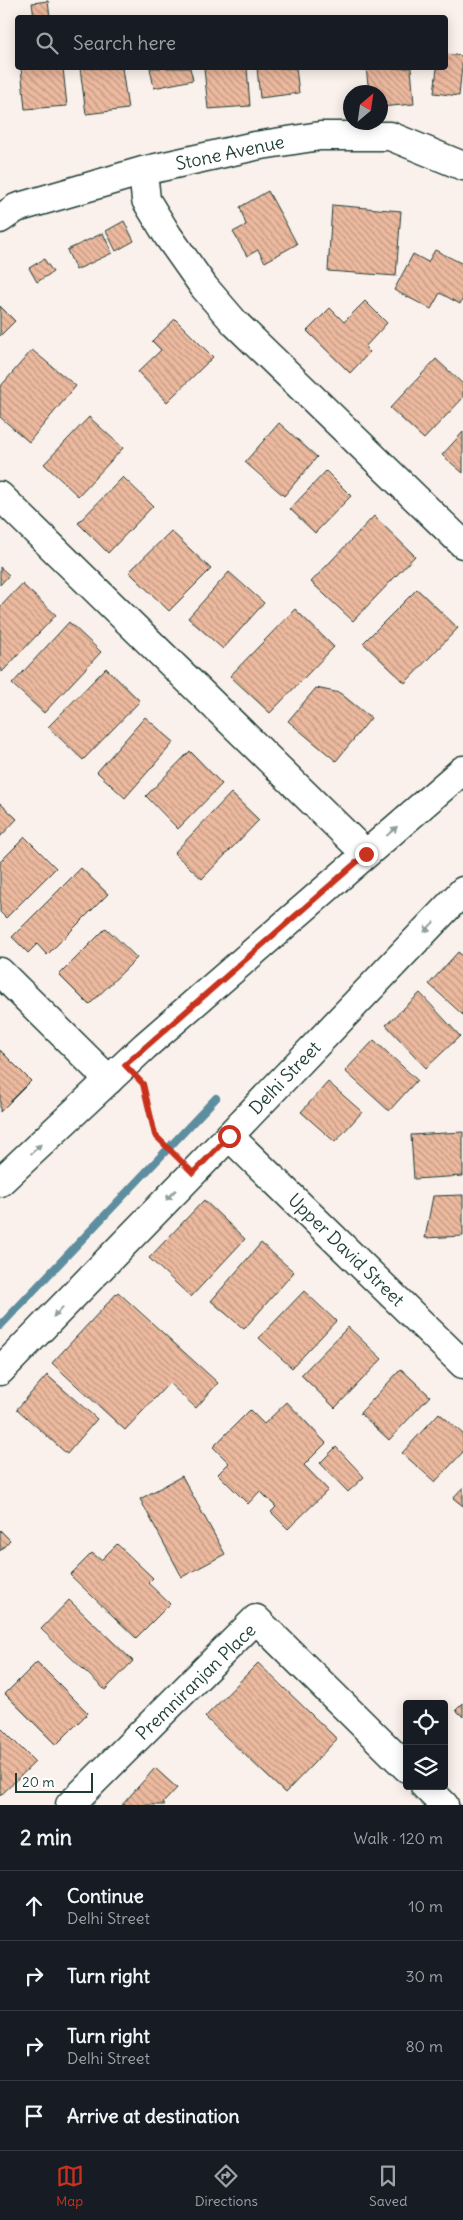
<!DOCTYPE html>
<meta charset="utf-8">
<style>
:root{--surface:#171b24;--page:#20242c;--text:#f1f3f6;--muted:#9ea1a6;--line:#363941;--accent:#c8321e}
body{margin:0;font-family:Delius,sans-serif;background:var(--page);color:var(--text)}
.controls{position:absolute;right:15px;bottom:15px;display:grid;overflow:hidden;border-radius:5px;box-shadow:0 2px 12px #0003}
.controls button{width:45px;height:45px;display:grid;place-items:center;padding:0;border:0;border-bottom:1px solid var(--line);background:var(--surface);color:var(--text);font:25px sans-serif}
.compass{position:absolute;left:343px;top:85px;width:45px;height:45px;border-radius:50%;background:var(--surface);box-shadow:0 2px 12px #0003;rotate:29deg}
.scale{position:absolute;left:15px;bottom:12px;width:78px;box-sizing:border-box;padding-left:5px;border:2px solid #1f3d34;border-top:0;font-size:14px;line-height:18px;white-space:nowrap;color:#1f3d34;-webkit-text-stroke:4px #fff;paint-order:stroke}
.stop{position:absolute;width:15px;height:15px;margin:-11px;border:4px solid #c8321e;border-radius:50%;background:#fff}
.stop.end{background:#c8321e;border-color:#fff;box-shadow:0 1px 5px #0008}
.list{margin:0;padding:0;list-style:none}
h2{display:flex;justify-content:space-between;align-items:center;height:65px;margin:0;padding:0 20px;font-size:21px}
h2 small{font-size:16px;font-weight:400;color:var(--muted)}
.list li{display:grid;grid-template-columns:32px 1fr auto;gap:15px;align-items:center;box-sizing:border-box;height:70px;padding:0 20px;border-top:1px solid var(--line)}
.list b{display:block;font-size:19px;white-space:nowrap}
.list p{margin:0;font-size:16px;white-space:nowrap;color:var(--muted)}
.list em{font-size:16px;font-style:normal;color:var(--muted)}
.icon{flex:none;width:28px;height:28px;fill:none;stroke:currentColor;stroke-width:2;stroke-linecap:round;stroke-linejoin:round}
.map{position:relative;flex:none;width:463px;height:1805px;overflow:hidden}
.search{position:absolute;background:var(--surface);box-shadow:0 2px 12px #0003;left:15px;right:15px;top:15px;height:55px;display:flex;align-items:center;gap:12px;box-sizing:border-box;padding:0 18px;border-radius:5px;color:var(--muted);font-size:19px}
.sheet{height:345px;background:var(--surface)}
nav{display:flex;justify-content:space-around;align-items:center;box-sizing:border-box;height:70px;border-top:1px solid var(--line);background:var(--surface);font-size:14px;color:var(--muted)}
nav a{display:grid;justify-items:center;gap:2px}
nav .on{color:var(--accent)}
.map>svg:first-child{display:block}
</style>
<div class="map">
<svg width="463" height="1805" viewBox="0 0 463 1805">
<defs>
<pattern id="building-back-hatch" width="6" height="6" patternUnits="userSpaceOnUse" patternTransform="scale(1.25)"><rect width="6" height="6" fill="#edb99f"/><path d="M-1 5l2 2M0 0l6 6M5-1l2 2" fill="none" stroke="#bf9882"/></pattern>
</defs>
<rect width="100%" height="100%" fill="#fbf1ec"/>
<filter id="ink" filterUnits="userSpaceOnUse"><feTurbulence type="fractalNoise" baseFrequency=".02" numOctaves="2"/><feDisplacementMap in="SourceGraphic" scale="10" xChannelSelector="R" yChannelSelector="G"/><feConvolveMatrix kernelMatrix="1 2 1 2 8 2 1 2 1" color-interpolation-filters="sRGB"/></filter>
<g filter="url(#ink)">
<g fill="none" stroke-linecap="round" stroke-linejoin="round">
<path stroke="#5d8e9f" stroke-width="8" d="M0 1326 216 1098"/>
</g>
<path fill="url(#building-back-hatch)" stroke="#1f3d34" d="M48 1 50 18H34L32 3Z
M446 54 463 56 459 96 434 93 437 68H446Z
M21 68H63L67 106 25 109Z
M80 68H122L128 109 86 114Z
M150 68H190L193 80 154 88Z
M204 68H247L250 106 208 109Z
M257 68H296L299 93 260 98Z
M366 68H411L414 104 380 107V92H369Z
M268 191 297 244 265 262 258 250 247 256 233 232 246 225 240 207Z
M332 205 401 211 396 276 328 271Z
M124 221 134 241 116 251 106 231Z
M103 233 112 253 76 270 67 250Z
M435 250 463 264V298L460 304 440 293 431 309 394 290 413 254 428 262Z
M44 259 53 272 37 282 29 268Z
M365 301 387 323 365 347 370 352 350 373 307 331 330 308 344 322Z
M0 306 15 321 0 336Z
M175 319 213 357 167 402 138 372 161 350 152 341Z
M32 350 76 386 29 442 0 417V387Z
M436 359 463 384V398L424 439 390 408Z
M89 417 123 448 78 496 44 464Z
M279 423 317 457 284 496 245 462Z
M463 432V473L442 455Z
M326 471 351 496 315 533 290 509Z
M123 477 153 506 108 553 78 523Z
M374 516 415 556 353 621 311 582Z
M171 531 211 569 169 611 129 572Z
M0 567 9 575 0 585Z
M229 572 264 603 223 649 188 618Z
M22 584 56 615 2 672 0 669V607Z
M417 589 458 628 405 683 363 643Z
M295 609 334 647 270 713 230 676Z
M69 622 101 652 44 713 12 684Z
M106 668 140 701 83 760 48 727Z
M316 688 340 693 371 718 336 761 288 721Z
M145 717 174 742 125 798 97 772Z
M190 751 222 784 178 829 146 796Z
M231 793 259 820 202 879 174 853Z
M0 803 17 819 0 837Z
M25 837 56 868 6 918 0 912V862Z
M81 868 108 894 47 955 37 944 28 953 12 937Z
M106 928 137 958 89 1005 59 975Z
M458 952 463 956V1015L429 984Z
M420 993 460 1036 426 1068 386 1025Z
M374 1040 417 1080 389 1111 345 1071Z
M0 1050 31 1081 0 1112Z
M328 1082 362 1112 335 1142 301 1112Z
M463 1132V1176L414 1179 411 1135Z
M463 1195V1236L425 1238 433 1196Z
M204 1200 245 1239 191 1297 149 1258Z
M261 1243 294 1272 244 1329 211 1301Z
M304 1291 336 1321 292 1368 259 1338Z
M118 1292 218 1383 196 1408 169 1383 125 1430 52 1363Z
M348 1327 382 1359 335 1408 301 1375Z
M401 1369 430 1396 389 1440 360 1413Z
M47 1375 97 1419 67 1454 17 1409Z
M287 1402 326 1443 304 1465 328 1490 288 1529 271 1512 276 1507 260 1491 248 1504 218 1474 229 1463 213 1447 250 1410 264 1424Z
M439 1413 463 1434V1452L435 1482 402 1453Z
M336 1447 364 1477 348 1492 320 1463Z
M182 1476 225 1554 182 1577 140 1499Z
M463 1487V1506L453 1498Z
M0 1530 10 1540 0 1551Z
M117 1544 153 1578 148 1583 170 1604 136 1638 70 1575 92 1553 101 1560Z
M69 1600 133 1661 105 1690 41 1629Z
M37 1662 88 1713 56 1745 5 1694Z
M258 1663 337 1739 285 1793 205 1717Z
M463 1703V1717L456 1710Z
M0 1727 35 1762 0 1796Z
M155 1768 177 1788 163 1803 165 1805H122Z"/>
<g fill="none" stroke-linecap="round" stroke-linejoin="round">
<defs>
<path id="minor" d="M143 171 146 200 168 236 204 287 235 323 463 544
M0 219 16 208 143 171 255 146 320 136H390L463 166
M0 496 366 854
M0 972 109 1080
M229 1136 463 1364
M425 1786 444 1805
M70 1805 256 1619 407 1768"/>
<path id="tertiary" d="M0 1182 145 1046 463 770
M0 1371 229 1136 463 891"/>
</defs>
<use href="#minor" stroke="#1f3d34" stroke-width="31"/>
<use href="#tertiary" stroke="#1f3d34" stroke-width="31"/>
<path stroke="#1f3d34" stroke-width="3" stroke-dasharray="4 4" stroke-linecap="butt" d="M143 1083 155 1135 175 1155"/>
<use href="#minor" stroke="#fff" stroke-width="28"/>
<use href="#tertiary" stroke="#fff" stroke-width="28"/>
</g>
<defs><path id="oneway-solid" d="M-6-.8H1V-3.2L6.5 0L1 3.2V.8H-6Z" transform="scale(1.25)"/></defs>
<g fill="#8f9e9a">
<use href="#oneway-solid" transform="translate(392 831) rotate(-41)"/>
<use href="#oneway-solid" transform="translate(429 927) rotate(134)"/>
<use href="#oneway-solid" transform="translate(36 1149) rotate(-43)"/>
<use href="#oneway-solid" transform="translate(171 1195) rotate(134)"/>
<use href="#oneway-solid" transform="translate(58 1312) rotate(134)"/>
</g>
</g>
<g fill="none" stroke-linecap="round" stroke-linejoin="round" filter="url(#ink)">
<path stroke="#c8321e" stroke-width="6" d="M229 1136 193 1173 155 1135 143 1084 125 1065 366 854"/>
</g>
<g text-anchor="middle" stroke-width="4" stroke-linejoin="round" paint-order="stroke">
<g font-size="18" fill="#1f3d34" stroke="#fff">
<text transform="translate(230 153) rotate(-12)" y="6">Stone Avenue</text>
<text transform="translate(285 1078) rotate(-46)" y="6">Delhi Street</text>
<text transform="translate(346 1250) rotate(44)" y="6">Upper David Street</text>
<text transform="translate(196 1682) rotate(-44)" y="6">Premniranjan Place</text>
</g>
</g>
</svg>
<div class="controls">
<button><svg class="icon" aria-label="locate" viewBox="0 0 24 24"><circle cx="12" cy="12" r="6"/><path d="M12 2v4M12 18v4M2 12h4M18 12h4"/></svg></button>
<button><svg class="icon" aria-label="layers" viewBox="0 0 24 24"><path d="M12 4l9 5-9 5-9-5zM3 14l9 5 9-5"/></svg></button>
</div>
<svg class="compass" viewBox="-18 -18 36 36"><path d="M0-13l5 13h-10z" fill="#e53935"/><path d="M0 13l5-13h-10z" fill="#9ea1a6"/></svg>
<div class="scale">20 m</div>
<div class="stop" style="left:229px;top:1136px"></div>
<div class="stop end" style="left:366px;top:854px"></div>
<div class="search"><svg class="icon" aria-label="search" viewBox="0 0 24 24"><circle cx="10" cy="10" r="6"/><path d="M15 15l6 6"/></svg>Search here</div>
</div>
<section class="sheet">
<h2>2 min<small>Walk · 120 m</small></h2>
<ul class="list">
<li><svg class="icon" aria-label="ahead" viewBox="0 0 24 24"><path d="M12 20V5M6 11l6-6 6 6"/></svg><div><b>Continue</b><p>Delhi Street</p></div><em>10 m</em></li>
<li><svg class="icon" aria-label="right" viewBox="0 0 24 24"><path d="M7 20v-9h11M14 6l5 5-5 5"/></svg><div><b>Turn right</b></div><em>30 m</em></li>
<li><svg class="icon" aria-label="right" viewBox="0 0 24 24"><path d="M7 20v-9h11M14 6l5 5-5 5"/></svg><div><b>Turn right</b><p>Delhi Street</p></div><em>80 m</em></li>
<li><svg class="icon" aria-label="arrive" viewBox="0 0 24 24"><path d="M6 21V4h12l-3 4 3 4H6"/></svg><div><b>Arrive at destination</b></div></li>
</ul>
</section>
<nav>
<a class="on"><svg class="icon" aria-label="map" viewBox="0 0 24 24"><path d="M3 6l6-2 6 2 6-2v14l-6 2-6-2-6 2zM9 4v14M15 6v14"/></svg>Map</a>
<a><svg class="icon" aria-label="directions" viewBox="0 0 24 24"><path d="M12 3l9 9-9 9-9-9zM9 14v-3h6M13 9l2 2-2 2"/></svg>Directions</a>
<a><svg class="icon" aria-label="saved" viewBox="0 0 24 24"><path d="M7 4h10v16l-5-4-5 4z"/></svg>Saved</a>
</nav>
